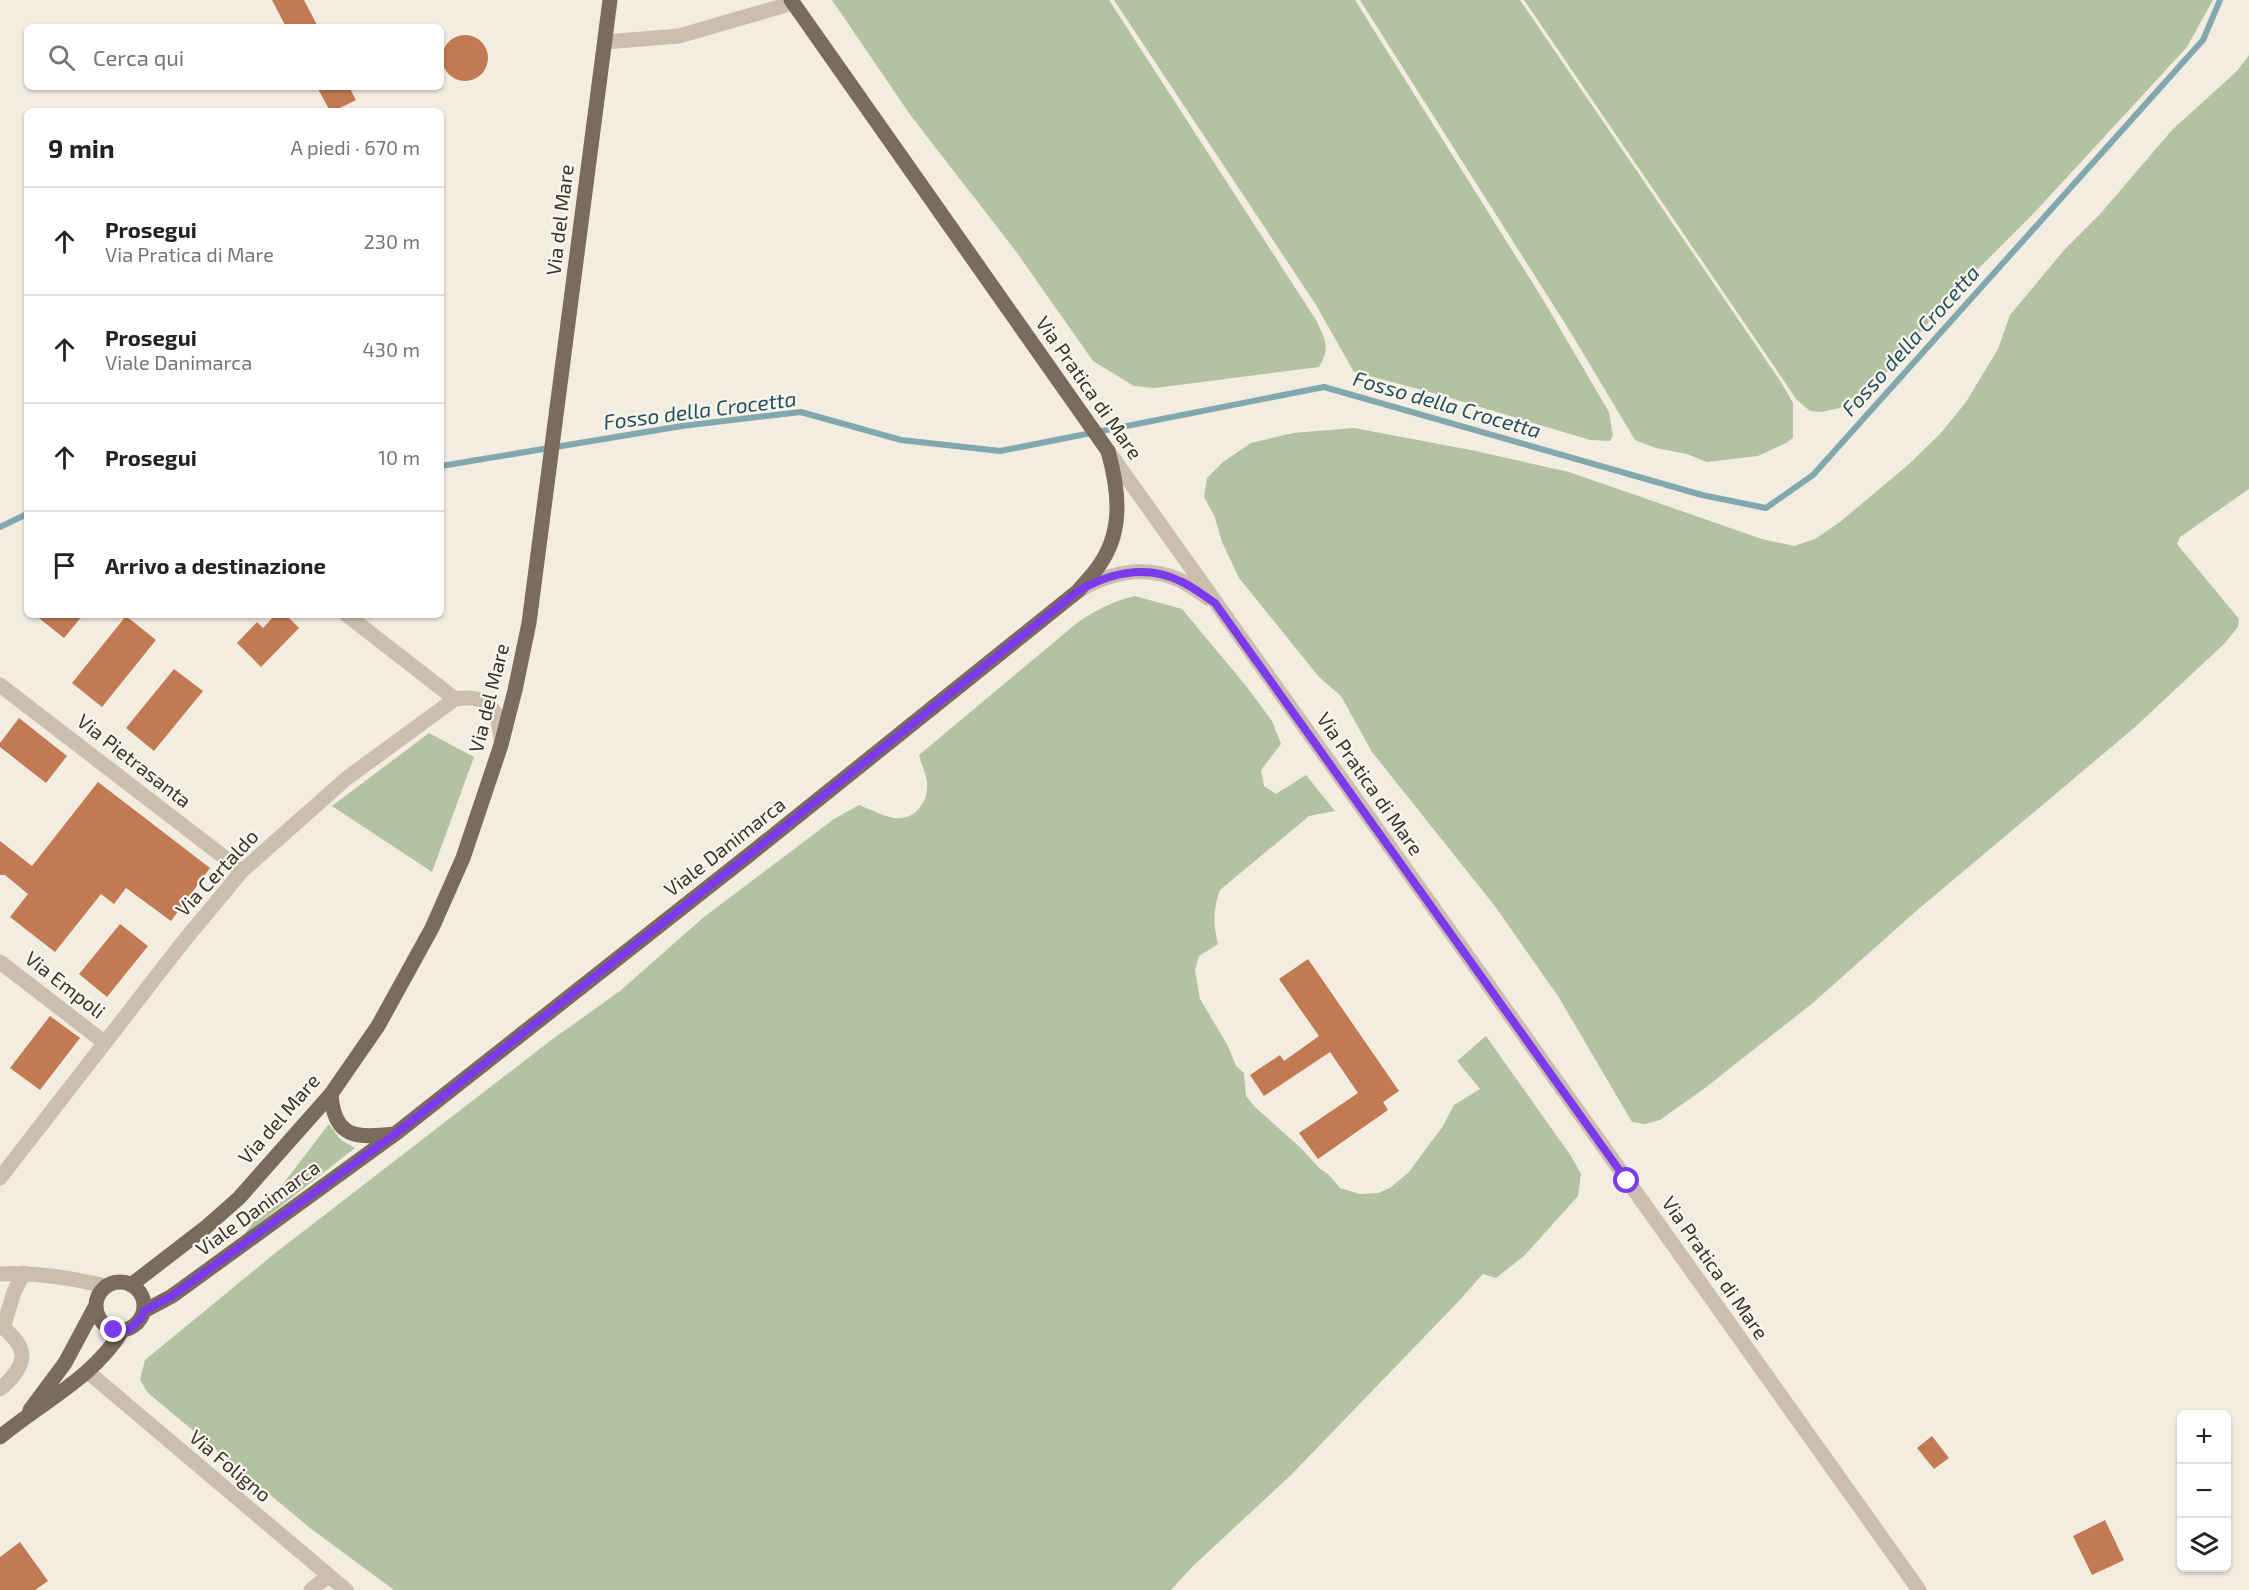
<!DOCTYPE html>
<html lang="it">
<meta charset="utf-8">
<style>
:root{--surface:#fff;--page:#f6f6f6;--text:#222;--muted:#767676;--line:#e0e0e0}
body{margin:0;font-family:"Exo 2",sans-serif;background:var(--page);color:var(--text)}
.controls{position:absolute;right:18px;bottom:18px;display:grid;overflow:hidden;border-radius:9px;box-shadow:0 2px 4px #0004}
.controls button{width:54px;height:54px;display:grid;place-items:center;padding:0;border:0;border-bottom:2px solid var(--line);background:var(--surface);color:var(--text);font:30px sans-serif}
.stop{position:absolute;width:18px;height:18px;margin:-14px;border:4px solid #7c3aed;border-radius:50%;background:#fff}
.stop.end{background:#7c3aed;border-color:#fff;box-shadow:0 2px 6px #0008}
.list{margin:0;padding:0;list-style:none}
h2{display:flex;justify-content:space-between;align-items:center;height:78px;margin:0;padding:0 24px;font-size:26px}
h2 small{font-size:20px;font-weight:400;color:var(--muted)}
.list li{display:grid;grid-template-columns:39px 1fr auto;gap:18px;align-items:center;box-sizing:border-box;height:108px;padding:0 24px;border-top:2px solid var(--line)}
.list b{display:block;font-size:22px;white-space:nowrap}
.list p{margin:0;font-size:20px;white-space:nowrap;color:var(--muted)}
.list em{font-size:20px;font-style:normal;color:var(--muted)}
.icon{flex:none;width:33px;height:33px;fill:none;stroke:currentColor;stroke-width:2;stroke-linecap:round;stroke-linejoin:round}
.map{position:relative;flex:none;width:2249px;height:1590px;overflow:hidden}
.search{position:absolute;background:var(--surface);box-shadow:0 2px 4px #0004;left:24px;top:24px;width:420px;height:66px;display:flex;align-items:center;gap:15px;box-sizing:border-box;padding:0 21px;border-radius:9px;color:var(--muted);font-size:22px}
.panel{position:absolute;background:var(--surface);box-shadow:0 2px 4px #0004;left:24px;top:108px;width:420px;height:510px;border-radius:9px}
.map>svg:first-child{display:block}
</style>
<div class="map">
<svg width="2249" height="1590" viewBox="0 0 2249 1590">
<rect width="100%" height="100%" fill="#f3ede1"/>
<path fill="#b3c2a1" d="M832 0H1109L1316 320C1325 339 1331 348 1319 367L1155 388 1134 386 1093 361 1015 250 911 116Z
M1114 0H1355L1542 298 1609 412 1613 436 1610 441 1590 440 1437 394 1354 372 1316 305Z
M1360 0H1520L1781 382 1793 403V438L1786 443 1758 456 1707 462 1687 454 1656 448 1635 440 1571 333Z
M1524 0H2213L2187 47 2034 213 1948 299 1861 403 1822 412 1810 411 1797 400Z
M2249 55V489L2180 537 2177 544 2239 619 2238 627 2224 644 2134 728 1915 912 1814 1002 1705 1088 1660 1120 1645 1124 1632 1122 1558 996 1494 905 1372 752 1341 696 1319 677 1239 578 1222 542 1214 515 1204 497 1207 478 1223 462 1251 443 1293 433 1354 428 1471 450 1569 472 1762 539 1794 546 1815 539 1840 522 1909 464 1940 434 1966 402 1998 349 2010 315 2065 249 2101 213 2172 130 2237 71Z
M1135 596 1182 609 1247 687 1272 721 1281 744 1261 770 1264 786 1276 794 1306 775 1335 811 1309 816 1220 890C1213 909 1213 924 1218 944L1199 956 1195 970 1200 999 1228 1046 1236 1066 1244 1073 1246 1096 1255 1107 1302 1149 1319 1168 1328 1174 1340 1188 1360 1194 1378 1193 1390 1188 1409 1172 1443 1126 1454 1105 1480 1089 1457 1061 1486 1036 1571 1156 1581 1174 1578 1196 1524 1256 1496 1278 1483 1274 1457 1303 1291 1475 1192 1567 1171 1590H394L310 1528 147 1392 140 1379 145 1360 274 1254 550 1041 620 991 704 917 834 819 859 805C870 809 882 816 894 818 915 821 929 802 927 782 926 773 921 764 919 755L1077 623C1096 610 1113 601 1135 596Z
M429 733 474 757 432 872 332 806Z
M329 1124 341 1140 355 1148 243 1236Z"/>
<g fill="none" stroke-linecap="round" stroke-linejoin="round">
<path stroke="#81a7af" stroke-width="6" d="M441 466 682 426 801 412 901 440 1000 451 1324 387 1702 495 1766 508 1813 475 2203 40 2220 0
M0 527 27 514"/>
</g>
<path fill="#c17a51" d="M272 0H304L318 27H286Z
M442 58a23 23 0 1 1 46 0a23 23 0 1 1-46 0Z
M317 87H349L356 100 334 111H330Z
M35 615H83L64 638Z
M275 615H286L299 628 261 667 237 643 257 622 263 628Z
M126 616 156 640 102 707 72 683Z
M174 669 203 691 154 751 126 728Z
M19 718 67 756 46 783 0 747V743Z
M98 782 210 868 171 921 126 888 114 904 101 894 55 952 10 917 28 894 5 875H0V841L32 866Z
M120 924 148 946 107 997 79 974Z
M1308 959 1399 1091 1383 1102 1388 1110 1318 1159 1299 1133 1358 1093 1330 1052 1264 1096 1250 1075 1280 1055 1284 1061 1319 1036 1279 979Z
M50 1016 80 1038 40 1090 10 1068Z
M1932 1436 1949 1458 1934 1469 1917 1448Z
M2105 1520 2124 1560 2092 1575 2073 1536Z
M20 1542 48 1581 35 1590H0V1557Z"/>
<g fill="none" stroke-linecap="round" stroke-linejoin="round">
<path stroke="#cbbead" stroke-width="15" d="M605 42 679 36 793 3
M1108 451 1919 1590
M1080 590C1111 572 1145 565 1180 580 1189 585 1199 592 1208 598
M347 615 455 699
M0 685 242 871
M0 962 104 1042
M0 1178 183 942 242 871 347 778 455 699C490 694 499 709 501 742
M0 1274C37 1272 71 1278 106 1286
M0 1324C7 1331 18 1340 21 1350 26 1364 10 1381 0 1389
M3 1328 14 1292 24 1273
M88 1372 346 1590
M311 1590 328 1576"/>
<path stroke="#7b6b5d" stroke-width="15" d="M331 1094C334 1139 357 1138 395 1134
M96 1306a24 24 0 1 1 48 0a24 24 0 1 1-48 0Z
M131 1285 205 1228 239 1198 331 1094 378 1026 432 928 463 858 501 745 515 690 529 623 610 0
M144 1311 172 1296 395 1134 754 851 1078 591C1086 581 1096 572 1102 561 1124 527 1118 487 1108 451L791 0
M30 1410 65 1363 95 1307
M0 1437C42 1402 93 1378 122 1331"/>
</g>
<g fill="none" stroke-linecap="round" stroke-linejoin="round">
<path stroke="#7c3aed" stroke-width="8" d="M114 1330 130 1329 141 1318 144 1311 172 1296 395 1134 754 851 1078 591C1110 573 1145 564 1180 581 1192 586 1204 596 1215 603L1627 1181"/>
</g>
<g text-anchor="middle" stroke-width="4.5" stroke-linejoin="round" paint-order="stroke">
<g font-size="20" fill="#39322b" stroke="#faf6ee">
<text transform="translate(560 220) rotate(-83)" y="7">Via del Mare</text>
<text transform="translate(1089 388) rotate(55)" y="7">Via Pratica di Mare</text>
<text transform="translate(489 698) rotate(-76)" y="7">Via del Mare</text>
<text transform="translate(134 761) rotate(38)" y="7">Via Pietrasanta</text>
<text transform="translate(1370 784) rotate(55)" y="7">Via Pratica di Mare</text>
<text transform="translate(725 847) rotate(-38)" y="7">Viale Danimarca</text>
<text transform="translate(217 873) rotate(-47)" y="7">Via Certaldo</text>
<text transform="translate(65 985) rotate(38)" y="7">Via Empoli</text>
<text transform="translate(279 1119) rotate(-49)" y="7">Via del Mare</text>
<text transform="translate(258 1208) rotate(-36)" y="7">Viale Danimarca</text>
<text transform="translate(1715 1268) rotate(55)" y="7">Via Pratica di Mare</text>
<text transform="translate(230 1466) rotate(40)" y="7">Via Foligno</text>
</g>
<g font-size="21" font-style="italic" fill="#224f5a" stroke="#faf6ee">
<text transform="translate(1911 341) rotate(-48)" y="7">Fosso della Crocetta</text>
<text transform="translate(1447 405) rotate(16)" y="7">Fosso della Crocetta</text>
<text transform="translate(700 411) rotate(-7)" y="7">Fosso della Crocetta</text>
</g>
</g>
</svg>
<div class="controls">
<button>+</button>
<button>−</button>
<button><svg class="icon" aria-label="layers" viewBox="0 0 24 24"><path d="M12 4l9 5-9 5-9-5zM3 14l9 5 9-5"/></svg></button>
</div>
<div class="stop" style="left:1627px;top:1181px"></div>
<div class="stop end" style="left:114px;top:1330px"></div>
<div class="search"><svg class="icon" aria-label="search" viewBox="0 0 24 24"><circle cx="10" cy="10" r="6"/><path d="M15 15l6 6"/></svg>Cerca qui</div>
<section class="panel">
<h2>9 min<small>A piedi · 670 m</small></h2>
<ul class="list">
<li><svg class="icon" aria-label="ahead" viewBox="0 0 24 24"><path d="M12 20V5M6 11l6-6 6 6"/></svg><div><b>Prosegui</b><p>Via Pratica di Mare</p></div><em>230 m</em></li>
<li><svg class="icon" aria-label="ahead" viewBox="0 0 24 24"><path d="M12 20V5M6 11l6-6 6 6"/></svg><div><b>Prosegui</b><p>Viale Danimarca</p></div><em>430 m</em></li>
<li><svg class="icon" aria-label="ahead" viewBox="0 0 24 24"><path d="M12 20V5M6 11l6-6 6 6"/></svg><div><b>Prosegui</b></div><em>10 m</em></li>
<li><svg class="icon" aria-label="arrive" viewBox="0 0 24 24"><path d="M6 21V4h12l-3 4 3 4H6"/></svg><div><b>Arrivo a destinazione</b></div></li>
</ul>
</section>
</div>
